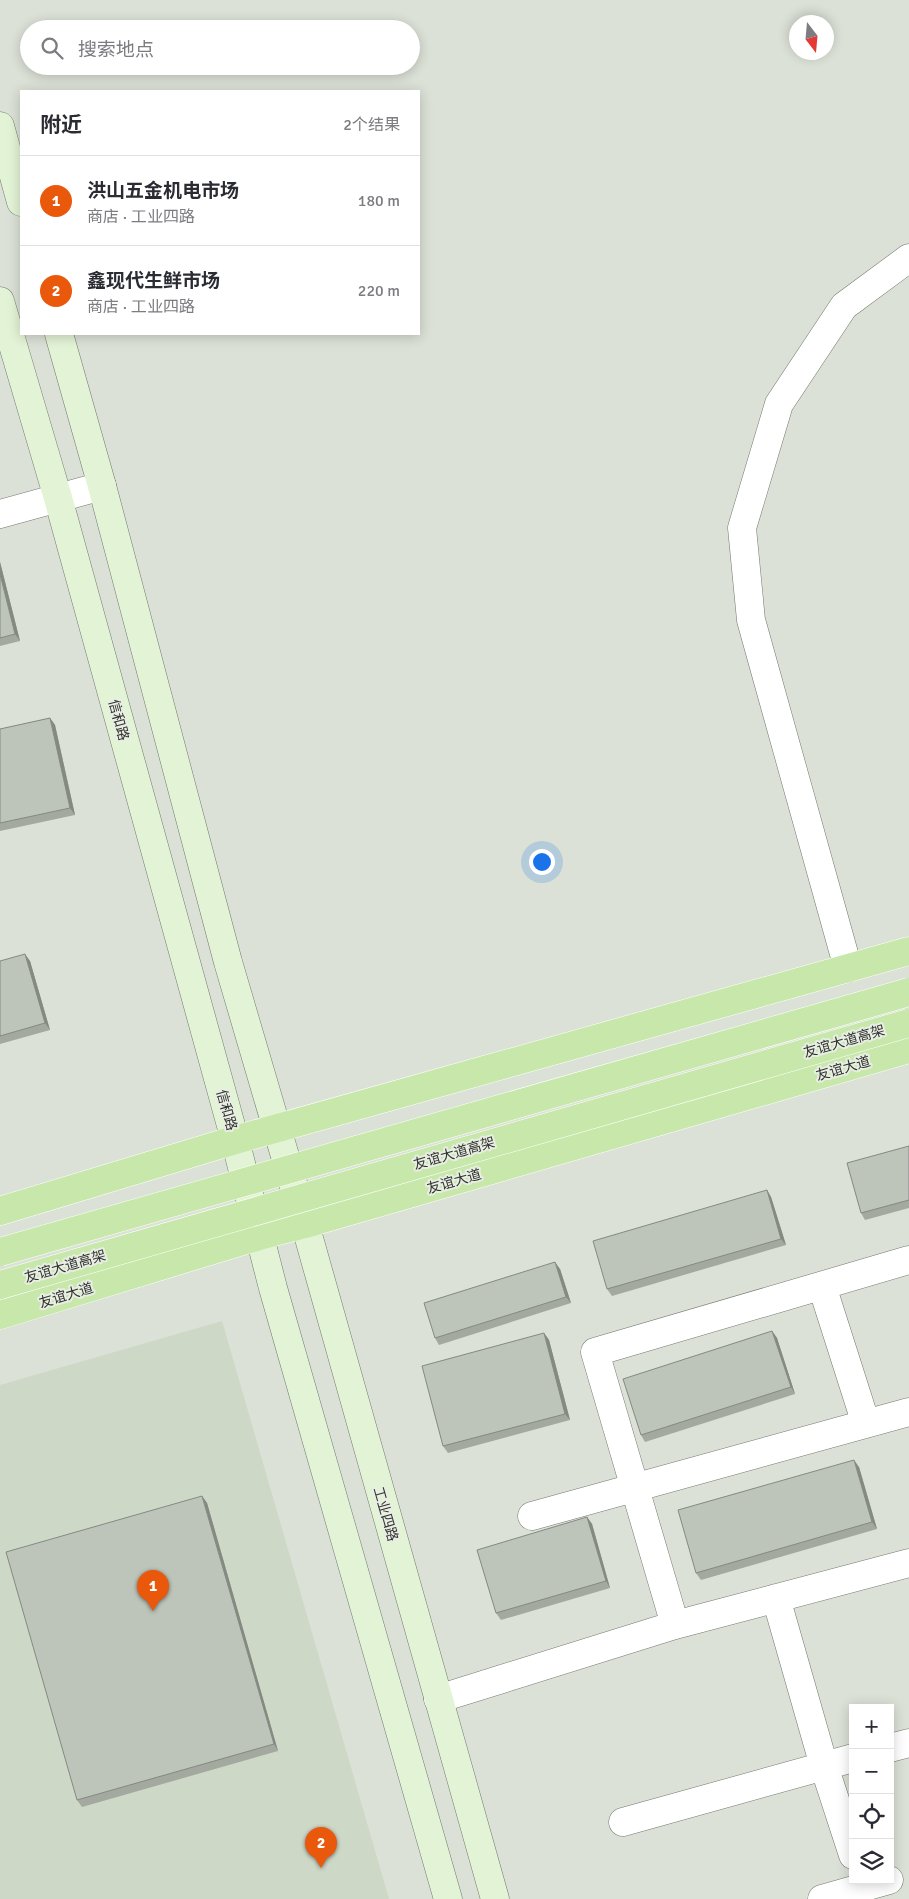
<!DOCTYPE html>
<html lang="zh">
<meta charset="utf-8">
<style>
:root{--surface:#fff;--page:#f7f7f7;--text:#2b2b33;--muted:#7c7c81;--line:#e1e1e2;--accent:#ea580c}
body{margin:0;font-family:Signika,"Noto Sans SC",sans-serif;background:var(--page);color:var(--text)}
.controls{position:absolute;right:15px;bottom:15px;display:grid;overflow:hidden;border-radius:0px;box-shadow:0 2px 12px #0003}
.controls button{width:45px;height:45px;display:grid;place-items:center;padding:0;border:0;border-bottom:1px solid var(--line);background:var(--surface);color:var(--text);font:25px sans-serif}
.compass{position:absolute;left:789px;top:15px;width:45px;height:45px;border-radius:50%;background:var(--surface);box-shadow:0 2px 12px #0003;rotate:164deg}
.you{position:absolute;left:541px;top:861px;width:18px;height:18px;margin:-12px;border:4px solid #fff;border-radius:50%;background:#1a73e8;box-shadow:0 0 0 8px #1a73e833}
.badge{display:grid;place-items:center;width:32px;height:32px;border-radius:50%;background:var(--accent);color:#fff;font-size:16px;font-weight:700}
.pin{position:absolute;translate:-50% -41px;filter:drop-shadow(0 1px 2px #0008)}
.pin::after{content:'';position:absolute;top:26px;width:18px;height:15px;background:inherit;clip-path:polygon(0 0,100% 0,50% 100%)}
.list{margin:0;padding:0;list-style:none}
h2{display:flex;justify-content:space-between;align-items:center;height:65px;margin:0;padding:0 20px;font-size:21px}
h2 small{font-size:16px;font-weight:400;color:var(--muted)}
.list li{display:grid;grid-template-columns:32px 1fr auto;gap:15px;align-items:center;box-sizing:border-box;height:90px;padding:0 20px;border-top:1px solid var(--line)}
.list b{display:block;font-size:19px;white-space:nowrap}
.list p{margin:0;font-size:16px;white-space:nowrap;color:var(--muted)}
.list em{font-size:16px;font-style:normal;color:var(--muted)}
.icon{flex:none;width:28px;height:28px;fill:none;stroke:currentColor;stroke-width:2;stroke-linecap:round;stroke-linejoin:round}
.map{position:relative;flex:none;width:909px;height:1899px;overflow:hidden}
.search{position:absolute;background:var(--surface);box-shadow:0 2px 12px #0003;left:20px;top:20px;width:400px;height:55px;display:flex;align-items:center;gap:12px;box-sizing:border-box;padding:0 18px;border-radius:28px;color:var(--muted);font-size:19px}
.panel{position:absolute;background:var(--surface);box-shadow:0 2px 12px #0003;left:20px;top:90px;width:400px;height:245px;border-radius:0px}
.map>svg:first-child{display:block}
</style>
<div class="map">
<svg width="909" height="1899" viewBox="0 0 909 1899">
<rect width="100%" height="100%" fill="#dbe1d6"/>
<path fill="#ced8c7" d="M222 1321 389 1899H0V1385Z"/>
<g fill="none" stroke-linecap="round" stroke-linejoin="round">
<defs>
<path id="minor" d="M0 514 102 486
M848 968 751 620 742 528 779 404 844 306 909 258
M822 1286 866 1424
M532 1516 909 1412
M776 1598 824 1766 853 1855
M675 1625 595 1352 909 1260
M438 1699 675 1625 909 1563
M890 1748 909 1743
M623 1822 853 1758
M822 1899 889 1880"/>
<path id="secondary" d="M0 126 21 202
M0 301 58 498 235 1140 273 1288 448 1899
M59 334 102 486 228 962 305 1224 495 1899"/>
<path id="primary" d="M0 1211 235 1140 909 951
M0 1315 259 1236 305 1224 909 1049"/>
</defs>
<use href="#minor" stroke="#737970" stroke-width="29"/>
<use href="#secondary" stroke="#737970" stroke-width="29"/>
<use href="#primary" stroke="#fff" stroke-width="29"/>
<use href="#minor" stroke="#fff" stroke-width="28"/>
<use href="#secondary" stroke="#e3f3d5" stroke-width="28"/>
<use href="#primary" stroke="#c7e8aa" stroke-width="28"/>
<defs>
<path id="primary-bridge" d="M0 1252 909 992
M0 1285 909 1023"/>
</defs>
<use href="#primary-bridge" stroke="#fff" stroke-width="29" stroke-linecap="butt"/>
<use href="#primary-bridge" stroke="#c7e8aa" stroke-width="28"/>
</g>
<path fill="#a3a99f" d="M0 562 20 641 0 646Z
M50 718 55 725 75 815 0 831V729Z
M0 961H30L50 1030 0 1044Z
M909 1146V1208L865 1220 861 1213Z
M767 1190 771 1197 786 1245 612 1296 607 1289Z
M560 1269 571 1303 439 1345 435 1338Z
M772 1331 777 1338 795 1394 645 1442 641 1435Z
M544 1333 549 1340 570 1420 448 1453 443 1446Z
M859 1467 877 1529 701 1580 696 1573Z
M202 1496 207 1503 278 1751 82 1807 77 1800Z
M587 1517 592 1524 610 1588 501 1620 496 1613Z"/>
<path fill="#848982" d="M0 562 20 641 15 634 0 574Z
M50 718 55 725 75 815 70 808Z
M25 954 30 961 50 1030 45 1023Z
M767 1190 771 1197 786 1245 781 1239Z
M555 1262 560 1269 571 1303 566 1297Z
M772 1331 777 1338 795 1394 791 1387Z
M544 1333 549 1340 570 1420 565 1414Z
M854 1460 859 1467 877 1529 872 1522Z
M202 1496 207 1503 278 1751 274 1744Z
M587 1517 592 1524 610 1588 606 1581Z"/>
<path fill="#bdc4b9" stroke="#848982" d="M0 574 15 634 0 638Z
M50 718 70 808 0 823V729Z
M25 954 45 1023 0 1036V961Z
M909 1146V1200L861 1213 847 1163Z
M767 1190 781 1239 607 1289 593 1241Z
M555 1262 566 1297 435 1338 424 1303Z
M772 1331 791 1387 641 1435 623 1379Z
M544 1333 565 1414 443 1446 422 1366Z
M854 1460 872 1522 696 1573 678 1510Z
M202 1496 274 1744 77 1800 6 1552Z
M587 1517 606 1581 496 1613 477 1550Z"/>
<g text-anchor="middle" stroke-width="4" stroke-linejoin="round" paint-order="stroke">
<g font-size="14" fill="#31332f" stroke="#e8eee3">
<text transform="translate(119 720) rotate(75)" y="5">信和路</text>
<text transform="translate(844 1041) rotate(-16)" y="5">友谊大道高架</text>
<text transform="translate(843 1068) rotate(-16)" y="5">友谊大道</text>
<text transform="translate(227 1110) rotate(74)" y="5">信和路</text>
<text transform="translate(454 1153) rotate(-16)" y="5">友谊大道高架</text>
<text transform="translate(454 1181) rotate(-16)" y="5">友谊大道</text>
<text transform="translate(65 1266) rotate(-16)" y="5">友谊大道高架</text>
<text transform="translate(66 1295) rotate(-17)" y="5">友谊大道</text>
<text transform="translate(386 1514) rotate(74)" y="5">工业四路</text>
</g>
</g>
</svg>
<div class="controls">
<button>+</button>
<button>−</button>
<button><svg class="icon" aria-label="locate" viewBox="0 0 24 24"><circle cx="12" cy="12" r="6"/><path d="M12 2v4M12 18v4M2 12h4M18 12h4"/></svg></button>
<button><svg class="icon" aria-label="layers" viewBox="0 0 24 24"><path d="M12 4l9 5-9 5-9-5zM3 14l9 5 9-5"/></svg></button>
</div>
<svg class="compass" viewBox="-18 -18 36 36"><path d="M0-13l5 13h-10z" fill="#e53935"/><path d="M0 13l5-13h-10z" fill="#7c7c81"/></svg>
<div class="you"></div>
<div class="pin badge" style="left:153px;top:1611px">1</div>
<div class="pin badge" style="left:321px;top:1868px">2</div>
<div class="search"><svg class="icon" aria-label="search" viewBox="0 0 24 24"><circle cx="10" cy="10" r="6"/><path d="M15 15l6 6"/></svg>搜索地点</div>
<section class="panel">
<h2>附近<small>2个结果</small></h2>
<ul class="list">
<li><span class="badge">1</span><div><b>洪山五金机电市场</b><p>商店 · 工业四路</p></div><em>180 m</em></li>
<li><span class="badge">2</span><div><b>鑫现代生鲜市场</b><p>商店 · 工业四路</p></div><em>220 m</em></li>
</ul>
</section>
</div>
